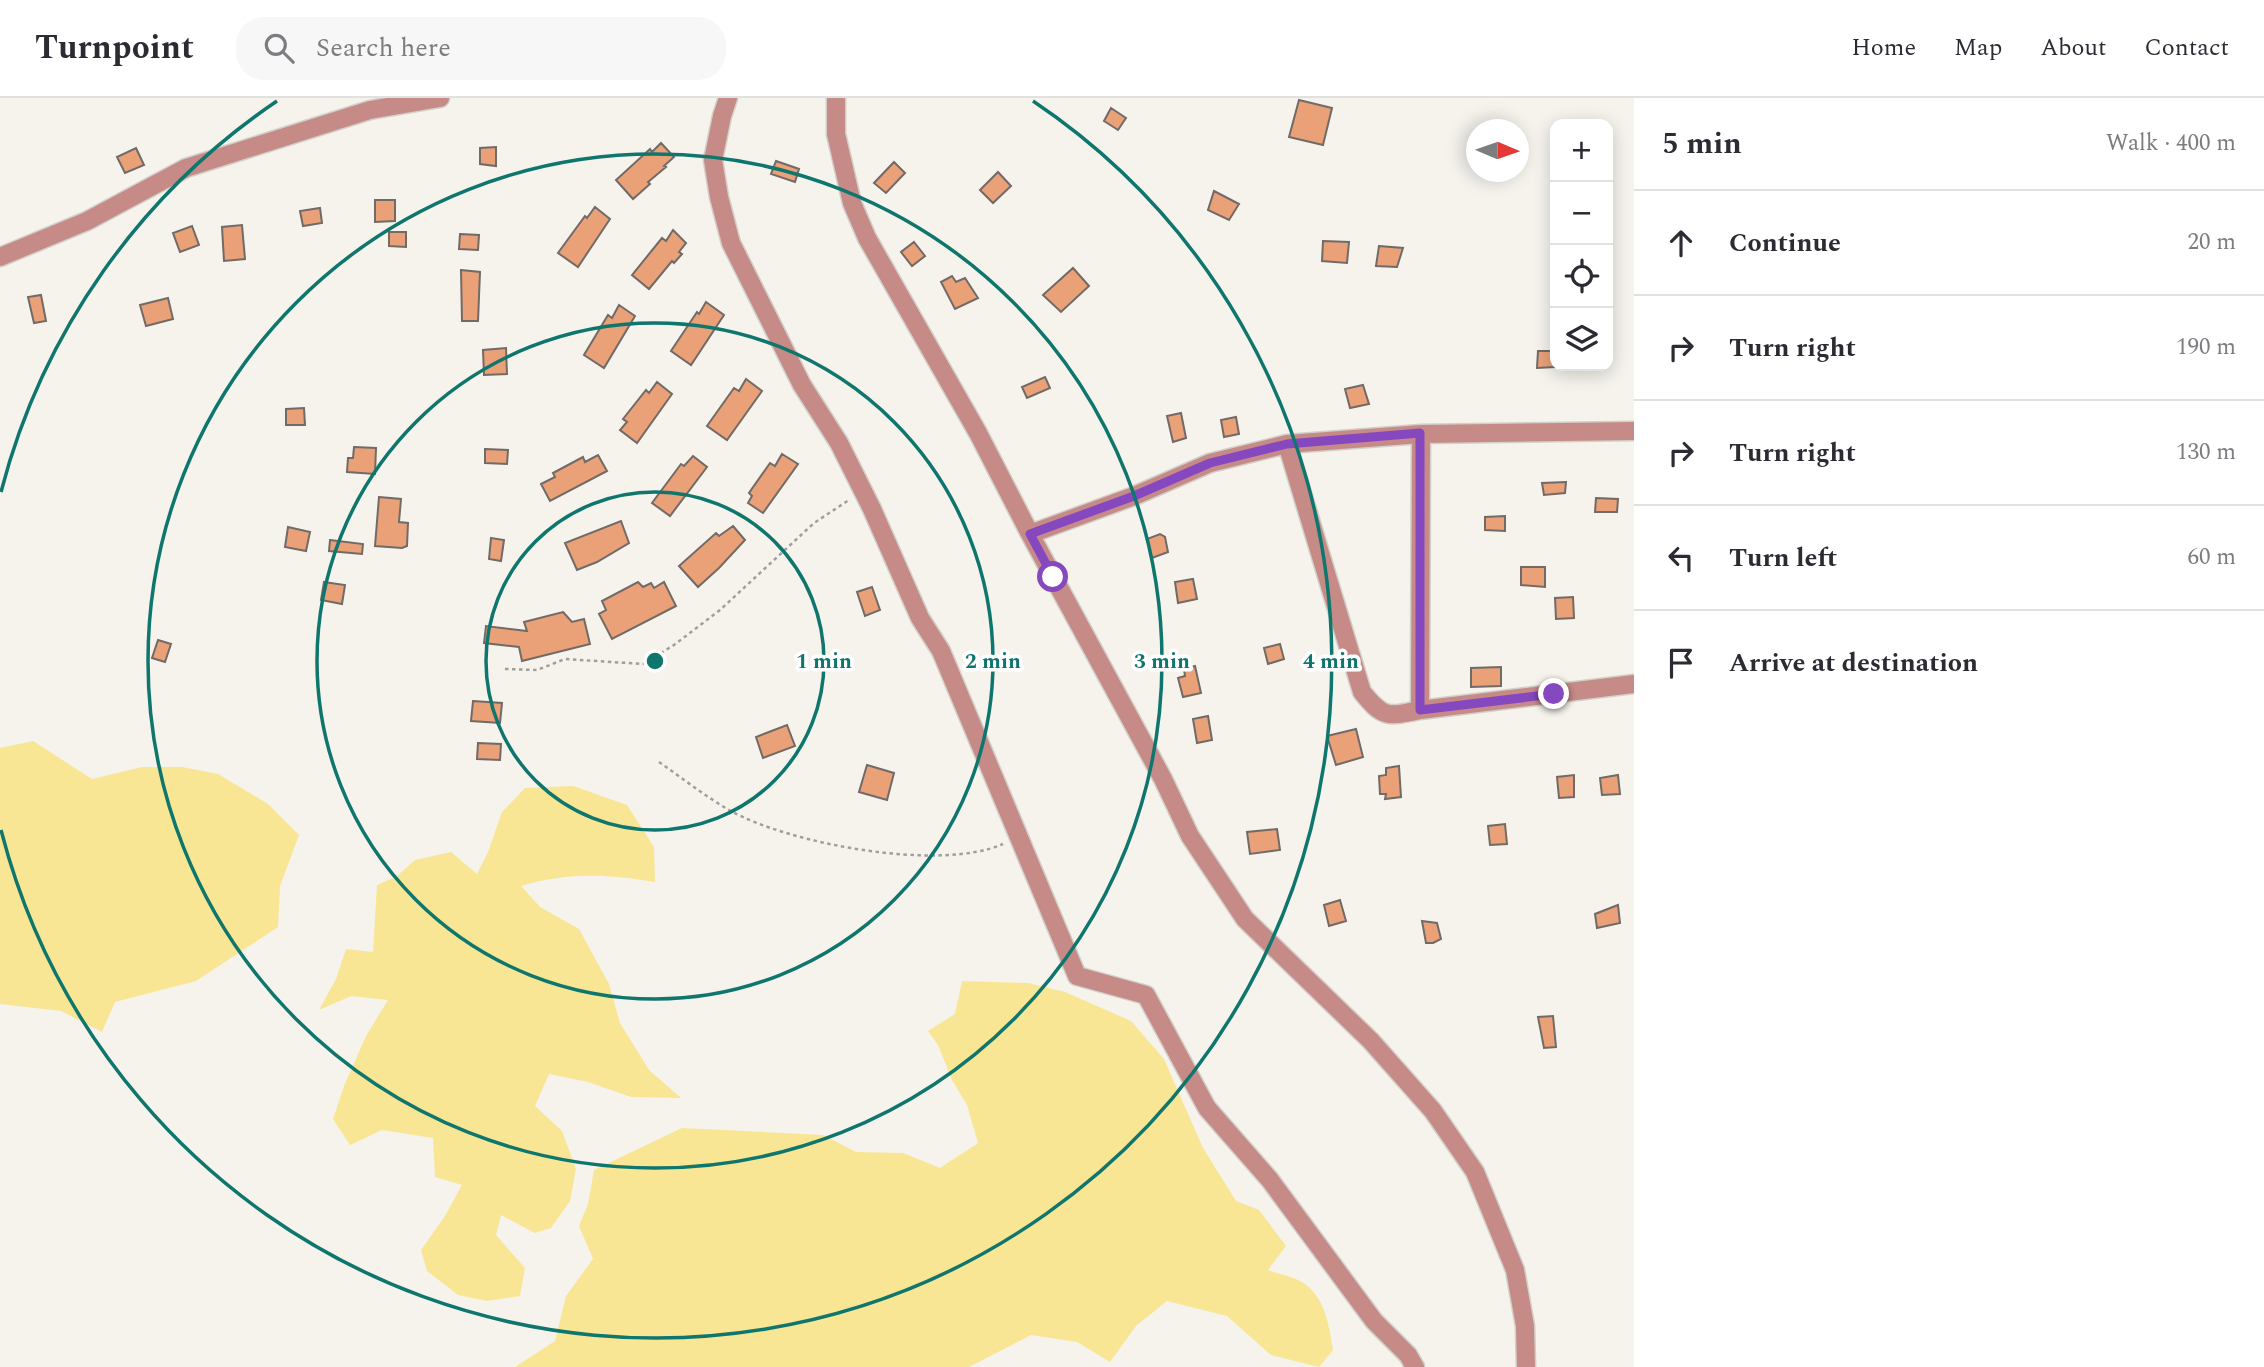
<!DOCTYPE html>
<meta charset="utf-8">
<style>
:root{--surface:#fff;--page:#f7f7f7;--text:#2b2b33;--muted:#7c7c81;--line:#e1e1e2}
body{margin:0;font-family:Spectral,serif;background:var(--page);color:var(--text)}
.controls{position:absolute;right:21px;top:21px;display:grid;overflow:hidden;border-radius:14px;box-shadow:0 4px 18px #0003}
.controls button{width:63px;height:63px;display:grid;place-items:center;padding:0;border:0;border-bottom:2px solid var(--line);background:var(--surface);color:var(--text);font:35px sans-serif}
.compass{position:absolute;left:1466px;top:21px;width:63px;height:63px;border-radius:50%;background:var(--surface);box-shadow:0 4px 18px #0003;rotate:92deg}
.stop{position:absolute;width:21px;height:21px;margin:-16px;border:5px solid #8648be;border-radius:50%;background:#fff}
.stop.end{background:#8648be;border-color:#fff;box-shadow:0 2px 7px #0008}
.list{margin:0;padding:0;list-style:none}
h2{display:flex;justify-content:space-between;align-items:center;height:91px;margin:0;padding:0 28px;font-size:30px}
h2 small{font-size:23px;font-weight:400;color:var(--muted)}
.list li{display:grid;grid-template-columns:46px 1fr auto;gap:21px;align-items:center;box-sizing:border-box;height:105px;padding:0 28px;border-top:2px solid var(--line)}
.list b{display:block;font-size:26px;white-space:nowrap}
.list em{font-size:23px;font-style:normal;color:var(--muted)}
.icon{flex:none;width:38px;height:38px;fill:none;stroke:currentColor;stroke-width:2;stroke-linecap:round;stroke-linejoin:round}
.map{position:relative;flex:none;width:1634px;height:1269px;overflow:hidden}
header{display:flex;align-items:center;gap:42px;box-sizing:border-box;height:98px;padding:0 35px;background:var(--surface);border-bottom:2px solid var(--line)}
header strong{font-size:33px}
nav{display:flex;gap:38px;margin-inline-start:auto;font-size:24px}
.search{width:490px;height:63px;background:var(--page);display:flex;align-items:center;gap:18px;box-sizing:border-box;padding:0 24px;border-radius:28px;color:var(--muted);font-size:26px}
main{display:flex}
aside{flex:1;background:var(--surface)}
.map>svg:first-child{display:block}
</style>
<header>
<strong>Turnpoint</strong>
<div class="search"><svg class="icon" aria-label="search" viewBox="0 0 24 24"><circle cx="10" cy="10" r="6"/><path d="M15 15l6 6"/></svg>Search here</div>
<nav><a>Home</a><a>Map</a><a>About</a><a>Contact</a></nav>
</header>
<main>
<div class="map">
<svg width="1634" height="1269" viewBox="0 0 1634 1269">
<rect width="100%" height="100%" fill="#f5f3ec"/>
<path fill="#f8e695" d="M33 643 92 681 142 669H182L218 676 268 706 299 737 280 788 278 829 196 883 115 904 102 934 61 913 0 906V650Z
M573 688 627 707 654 749 655 784C608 776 567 774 521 788L540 809 579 831 609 886 620 925 649 972 681 1000 631 999 588 984 549 976 535 1008 562 1033 576 1071 570 1103 551 1130 535 1135 501 1117 496 1137 525 1170 520 1198 487 1203 458 1197 427 1173 421 1152 445 1118 462 1087 435 1079 433 1040 382 1032 350 1047 333 1021 344 988 366 938 388 902 351 898 319 912 336 881 346 851 373 854 377 787 397 778 415 762 451 754 477 776 488 754 502 714 525 690Z
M962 883 1028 885 1065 894 1131 923 1164 961 1203 1050 1236 1103 1259 1112 1286 1148 1268 1172C1279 1176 1296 1179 1305 1186 1326 1202 1329 1228 1333 1252L1319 1269 1271 1257 1227 1218 1167 1203 1136 1228 1110 1264 1077 1244 1031 1237 969 1269H515L555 1243 566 1198 593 1161 579 1128 588 1106 594 1072 682 1030 823 1037 856 1054 903 1055 940 1070 978 1045 967 1007 952 982 938 947 928 933 955 916Z"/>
<path fill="#eaa178" stroke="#716a67" stroke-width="2" d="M1299 2 1332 10 1323 47 1289 39Z
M1111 10 1126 20 1118 32 1104 23Z
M661 45 674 59 664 68 666 69 648 84 650 86 633 101 616 82 650 51 652 54Z
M496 49V68L480 66V50Z
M136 50 144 67 125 75 117 59Z
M776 63 799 71 795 84 771 76Z
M894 64 905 75 886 95 874 85Z
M998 74 1011 88 993 105 980 92Z
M1214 93 1239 106 1229 122 1208 112Z
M375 102H395V123L375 124Z
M595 109 610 121 578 169 558 155 585 118 587 120Z
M320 110 322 125 303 128 300 113Z
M242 127 245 161 224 163 222 129Z
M192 128 199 147 180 154 173 135Z
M673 132 686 145 679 154 682 156 674 165 672 163 649 191 632 177 662 140 666 143Z
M389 134H406V149L389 148Z
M460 136 479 137 478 152 459 151Z
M1323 143 1349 144 1347 165 1322 163Z
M914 144 925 158 912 168 901 154Z
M1379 148 1403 150 1397 169 1376 168Z
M1073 170 1089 188 1061 214 1043 197Z
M461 172 480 174 478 223H462Z
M952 178 956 184 965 180 978 200 955 211 941 184Z
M41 197 46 223 34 225 28 199Z
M168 200 173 221 146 228 140 207Z
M706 204 724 217 691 267 671 253 697 214 699 216Z
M619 207 635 218 604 270 584 257 608 217 612 220Z
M506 250 507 276 484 277 483 252Z
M1538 253H1555V269L1537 270Z
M1045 279 1050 290 1027 300 1022 289Z
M746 281 762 293 727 342 707 328 734 290 739 293Z
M657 284 672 296 637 345 620 332 627 324 623 321 646 292 649 295Z
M1363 287 1369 306 1350 310 1345 291Z
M304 310 305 327H286V311Z
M1181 315 1186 340 1173 344 1167 318Z
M1236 319 1239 336 1224 339 1221 322Z
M354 349 376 350 375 376 347 374 348 360H353Z
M485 351 508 352 507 366 485 365Z
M782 356 798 366 763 415 748 405 752 398 749 395 770 365 775 368Z
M598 357 607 373 550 403 541 386 555 379 553 375 583 359 585 364Z
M693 358 707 369 670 418 652 405 681 366 684 368Z
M1566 384 1565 395 1544 397 1542 385Z
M379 399 401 401 399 424 408 425 407 448 402 450 375 448Z
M1596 400 1618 401 1617 414H1595Z
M1505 418V433L1485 432V419Z
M621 423 629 445 597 464 577 472 565 445Z
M733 428 745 442 719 470 698 489 679 468 716 435 719 438Z
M288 429 310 434 306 453 285 449Z
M1160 436 1165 439 1168 454 1152 460 1147 441Z
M491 440 504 442 501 463 489 461Z
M330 442 363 446 362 456 329 453Z
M1521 469H1545V489L1521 487Z
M1193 481 1197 501 1178 505 1175 484Z
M324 484 345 487 342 506 321 502Z
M638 484 643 489 651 485 654 490 664 484 676 508 612 541 599 516 606 512 602 503Z
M872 489 880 512 865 518 857 494Z
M1573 499 1574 520 1556 521 1555 500Z
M563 514 572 524 584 521 590 546 522 563 519 549 484 545 486 528 527 533 524 524Z
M158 542 171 546 165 564 152 560Z
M1280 546 1284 561 1268 566 1264 550Z
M1195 568 1201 595 1183 599 1178 580 1185 578 1184 571Z
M1501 569V588L1471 589V570Z
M473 603 502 605 500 625 471 623Z
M1208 618 1212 642 1197 645 1193 621Z
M787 627 795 648 763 660 756 639Z
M1356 631 1363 659 1336 667 1327 638Z
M478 645 501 646 500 662 477 661Z
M867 667 894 675 887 702 859 694Z
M1399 668 1401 699 1385 701 1386 696H1380L1379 678 1386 677V670Z
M1574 677V699L1559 700 1557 679Z
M1618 677 1620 696 1602 697 1600 680Z
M1505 726 1507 746 1490 747 1488 728Z
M1277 731 1280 752 1250 756 1247 734Z
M1340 802 1346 823 1329 828 1324 807Z
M1618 807 1620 825 1597 830 1595 816Z
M1422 823 1437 825 1441 841 1433 845H1426Z
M1553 918 1556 949 1544 950 1538 919Z"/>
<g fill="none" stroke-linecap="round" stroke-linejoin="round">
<defs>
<path id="minor" d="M728 0 722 18 713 62 719 99 731 145 802 287 839 345 872 411 920 520 941 553 1077 878 1146 897 1207 1010 1270 1082 1374 1223 1408 1257 1415 1269
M836 0V36L852 105 867 140 978 335 1030 436 1163 681 1190 738 1245 821 1371 943 1433 1013 1475 1074 1515 1172 1525 1228 1526 1269
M0 159 87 123 186 70 370 12 440 0
M1287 346 1362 594C1383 620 1387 619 1420 612L1634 586
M1030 436 1134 398 1210 365 1287 346 1421 336 1634 333
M1420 612 1421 336"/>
</defs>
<use href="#minor" stroke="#d2d0ca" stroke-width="21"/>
<path stroke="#a19f9a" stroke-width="2.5" stroke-dasharray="3.5 3.5" stroke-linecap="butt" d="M505 571 537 572 565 561 643 566 674 547 720 512 814 425 849 402
M659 664C682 680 705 698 729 712 789 746 940 774 1003 746"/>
<use href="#minor" stroke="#c68b87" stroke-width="18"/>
</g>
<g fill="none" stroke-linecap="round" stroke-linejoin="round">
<path stroke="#8648be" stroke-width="9" d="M1053 479 1030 436 1134 398 1210 365 1287 346 1420 335V612L1554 596"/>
</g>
<g fill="none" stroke="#0f766e" stroke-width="3.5">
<circle cx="655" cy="563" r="169"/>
<circle cx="655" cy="563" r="338"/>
<circle cx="655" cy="563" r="507"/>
<path d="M1 394A676 676 0 0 1 277 3M1033 3A676 676 0 1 1 1 732"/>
</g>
<circle cx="655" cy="563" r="10" fill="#0f766e" stroke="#fff" stroke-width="3.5"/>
<g font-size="21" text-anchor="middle" font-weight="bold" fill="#0f766e" stroke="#fff" stroke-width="7" stroke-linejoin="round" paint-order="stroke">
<text x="824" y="570">1 min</text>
<text x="993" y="570">2 min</text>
<text x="1162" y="570">3 min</text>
<text x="1331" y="570">4 min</text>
</g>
</svg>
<div class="controls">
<button>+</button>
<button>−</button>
<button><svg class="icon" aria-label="locate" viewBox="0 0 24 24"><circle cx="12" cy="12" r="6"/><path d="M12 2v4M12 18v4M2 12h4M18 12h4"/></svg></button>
<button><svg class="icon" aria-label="layers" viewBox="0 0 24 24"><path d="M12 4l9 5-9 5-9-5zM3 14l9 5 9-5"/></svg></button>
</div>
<svg class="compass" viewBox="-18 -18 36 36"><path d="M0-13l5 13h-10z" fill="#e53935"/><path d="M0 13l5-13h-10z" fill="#7c7c81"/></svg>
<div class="stop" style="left:1053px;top:479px"></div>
<div class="stop end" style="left:1554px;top:596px"></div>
</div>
<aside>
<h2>5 min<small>Walk · 400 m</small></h2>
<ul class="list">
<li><svg class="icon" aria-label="ahead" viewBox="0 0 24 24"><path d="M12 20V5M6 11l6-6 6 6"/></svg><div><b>Continue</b></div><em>20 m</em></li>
<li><svg class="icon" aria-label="right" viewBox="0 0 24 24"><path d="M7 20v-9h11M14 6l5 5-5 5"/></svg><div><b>Turn right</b></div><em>190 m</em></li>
<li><svg class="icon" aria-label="right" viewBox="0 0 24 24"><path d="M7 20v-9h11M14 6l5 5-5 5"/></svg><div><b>Turn right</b></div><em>130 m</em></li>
<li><svg class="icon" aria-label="left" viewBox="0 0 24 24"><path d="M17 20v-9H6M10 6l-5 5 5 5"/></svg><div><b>Turn left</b></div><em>60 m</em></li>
<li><svg class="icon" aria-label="arrive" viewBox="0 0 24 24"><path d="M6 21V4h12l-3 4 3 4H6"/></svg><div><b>Arrive at destination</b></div></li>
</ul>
</aside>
</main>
